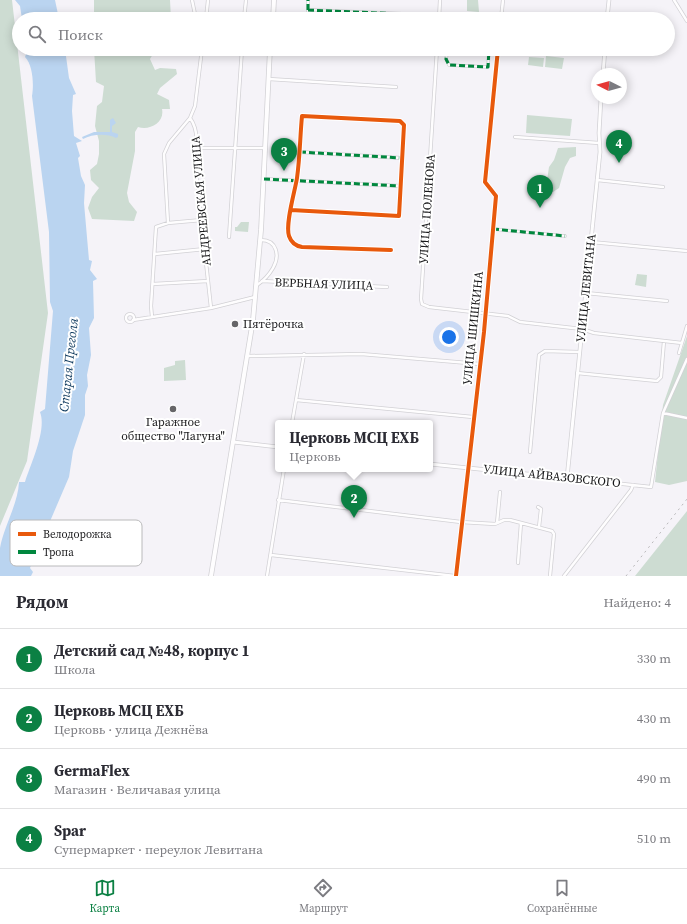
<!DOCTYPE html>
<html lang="ru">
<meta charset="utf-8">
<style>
:root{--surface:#fff;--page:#f7f7f7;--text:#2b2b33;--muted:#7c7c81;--line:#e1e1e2;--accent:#0b8043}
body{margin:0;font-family:"Source Serif 4",serif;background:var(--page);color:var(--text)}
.compass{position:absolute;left:591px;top:68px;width:36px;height:36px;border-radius:50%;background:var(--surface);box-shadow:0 2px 10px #0003;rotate:276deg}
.you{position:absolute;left:449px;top:337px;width:14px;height:14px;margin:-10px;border:3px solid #fff;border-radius:50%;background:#1a73e8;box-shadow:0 0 0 6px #1a73e833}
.badge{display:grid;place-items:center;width:26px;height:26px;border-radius:50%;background:var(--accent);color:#fff;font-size:13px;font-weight:700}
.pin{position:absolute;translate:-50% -33px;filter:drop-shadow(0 1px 2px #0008)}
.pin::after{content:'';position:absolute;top:21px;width:14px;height:12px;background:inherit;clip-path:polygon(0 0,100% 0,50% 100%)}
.popup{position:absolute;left:275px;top:420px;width:158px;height:52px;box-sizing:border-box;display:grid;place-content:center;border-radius:4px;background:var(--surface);filter:drop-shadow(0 1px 3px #0005);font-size:13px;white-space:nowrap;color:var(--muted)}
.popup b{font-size:15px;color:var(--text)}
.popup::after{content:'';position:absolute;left:50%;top:100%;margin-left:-8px;border:8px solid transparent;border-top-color:var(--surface)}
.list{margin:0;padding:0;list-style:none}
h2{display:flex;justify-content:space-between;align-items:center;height:52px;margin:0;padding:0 16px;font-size:17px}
h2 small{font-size:13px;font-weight:400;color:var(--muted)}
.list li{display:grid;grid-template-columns:26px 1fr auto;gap:12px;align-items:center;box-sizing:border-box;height:60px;padding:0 16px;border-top:1px solid var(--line)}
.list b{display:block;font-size:15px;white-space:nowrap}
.list p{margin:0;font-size:13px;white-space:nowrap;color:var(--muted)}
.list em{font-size:13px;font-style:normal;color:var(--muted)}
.icon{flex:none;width:22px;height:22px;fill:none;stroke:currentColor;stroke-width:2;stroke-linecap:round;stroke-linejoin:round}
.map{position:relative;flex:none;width:687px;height:576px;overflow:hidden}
.search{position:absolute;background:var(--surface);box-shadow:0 2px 10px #0003;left:12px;right:12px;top:12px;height:44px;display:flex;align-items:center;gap:10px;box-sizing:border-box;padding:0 14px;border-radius:22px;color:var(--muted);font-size:15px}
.sheet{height:292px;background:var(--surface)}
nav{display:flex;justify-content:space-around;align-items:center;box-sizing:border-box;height:56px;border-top:1px solid var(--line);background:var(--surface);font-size:11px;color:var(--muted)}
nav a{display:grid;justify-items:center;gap:2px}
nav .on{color:var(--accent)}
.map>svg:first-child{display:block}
</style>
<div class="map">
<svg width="687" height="576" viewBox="0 0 687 576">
<rect width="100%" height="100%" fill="#f5f3f8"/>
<path fill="#cddcd2" d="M0 0H12L48 313 27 461 0 526Z
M94 0H170L171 19H94Z
M467 0H478L479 12 467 11Z
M94 49H156L150 59 155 70 160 68 176 69 177 74 160 88 157 94 169 100 170 109H162C165 123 149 131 138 127L135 132V151L127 193 129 202 137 212 134 221 92 219 88 208 92 197 99 188 91 180 90 170 97 164 99 154V141L95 126 97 106 102 102 104 86 96 82Z
M546 56 564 58 562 69 545 67Z
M529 57 544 58 543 67 528 65Z
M527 115 572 119 570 136 526 133Z
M576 147V156L570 158 565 167 559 188 553 192 546 187 549 167 554 160 558 148Z
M241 222H249L248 232 235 231V227H237Z
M637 274 647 275 646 287 635 285Z
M687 336V481L669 485 655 482 663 405Z
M185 360 186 380 164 381V368L175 365V361Z
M687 511V576H635Z"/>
<path fill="#bad4f0" d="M15 0H55L59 19H22L20 6Z
M28 49H65L69 78 76 94 73 95 72 111 74 136 82 141 76 143 80 156 78 158 81 176 85 185 84 203 89 260 92 261 90 270 97 279 93 281 94 318 89 328 91 355 87 375 88 386 85 395V415L73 451 69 477 30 568 33 572 31 576H0C0 567 0 556 0 548 4 526 18 504 19 482H25C31 463 47 430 40 412L45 409 53 311 50 302 49 232 32 96C34 85 33 65 25 57Z
M113 118 116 123 112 126V132L118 134V137L116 138C107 133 92 134 83 139L82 137 94 132H110V120Z"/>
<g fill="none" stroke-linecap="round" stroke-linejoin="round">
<defs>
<path id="pedestrian" d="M448 49 446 59 449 65 488 67 489 49
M493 229 565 236"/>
<path id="minor" d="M192 0 196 19
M674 0 687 21
M308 10V0
M206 19 208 0
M244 19 246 0
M308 19V10L402 14
M439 19 440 0
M501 19 503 0
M202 49 195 106 190 118C199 130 197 148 195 162L211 308
M373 49 402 50
M437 49 421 299 422 304 429 307 508 316 520 322 582 329 594 333 682 343
M269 79 396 87
M515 137 599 143
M197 148H266
M300 152 402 158
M264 179 401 186
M597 180 663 187
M291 210 399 216 404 125 400 121 302 116C300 137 300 157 297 178 295 191 285 224 289 236 291 242 296 246 302 247L391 250
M168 223 164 154 169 143 190 118
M229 237 242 49
M591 242 687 251
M155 254 205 249
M262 281 387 287
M153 284 208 281
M257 285C263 281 269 275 273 268 280 256 277 240 261 240
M586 293 667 301
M126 318a4 4 0 1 1 8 0a4 4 0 1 1-8 0Z
M152 317 151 306 156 227 168 223 202 220
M133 320 211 308 255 297
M679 353 687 326
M249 356 361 354 480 364
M577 373 657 381 661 377 664 341
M296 400 473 417
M663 413 687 418
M292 423 304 354
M530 452 539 355 545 351 579 352
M567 478 651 487 663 413 687 359
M278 500 461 522 495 524 504 520H510L552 531 554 534 550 576
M538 507 541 509 539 527
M497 523 500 492
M271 555 455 576
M518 563 521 523
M267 576 284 469
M456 576 484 332 496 196 485 182 498 49
M564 576 631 490 633 485"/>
<path id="tertiary" d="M607 19 609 0
M603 74 605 49
M233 442 278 447
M430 464 567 478 600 152 599 133 601 98"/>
<path id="primary" d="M273 19 274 0
M211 576 253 320 261 230 270 49"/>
</defs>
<use href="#pedestrian" stroke="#d2d1d5" stroke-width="3.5"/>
<use href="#minor" stroke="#d2d1d5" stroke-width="4"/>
<use href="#tertiary" stroke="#d2d1d5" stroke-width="4.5"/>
<use href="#primary" stroke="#d2d1d5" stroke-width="5.5"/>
<use href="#pedestrian" stroke="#fefdfe" stroke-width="2"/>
<use href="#minor" stroke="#fefdfe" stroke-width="2.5"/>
<use href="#tertiary" stroke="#fefdfe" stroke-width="3"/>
<use href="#primary" stroke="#fefdfe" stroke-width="4"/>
<path stroke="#bab9bb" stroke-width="1" stroke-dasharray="2 4" stroke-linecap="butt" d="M626 576 687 499"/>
<path stroke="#00873e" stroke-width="3" stroke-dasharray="6 3" stroke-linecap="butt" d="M308 10V0
M308 19V10L402 14
M373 49 402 50
M448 49 446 59 449 65 488 67 489 49
M300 152 402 158
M264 179 401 186
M493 229 565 236"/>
<defs>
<path id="cycleway" d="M291 210 399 216 404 125 400 121 302 116C300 137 300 157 297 178 295 191 285 224 289 236 291 242 296 246 302 247L391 250
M456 576 484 332 496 196 485 182 498 49"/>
</defs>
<use href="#cycleway" stroke="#fff" stroke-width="6"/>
<use href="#cycleway" stroke="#e8590c" stroke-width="4"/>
</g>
<g fill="#666568" stroke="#fff" stroke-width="1.5">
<circle cx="235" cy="324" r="4"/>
<circle cx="173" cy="409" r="4"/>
</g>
<g text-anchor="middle" stroke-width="4" stroke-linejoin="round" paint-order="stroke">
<g font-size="12" fill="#19191b" stroke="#fff">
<text transform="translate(201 201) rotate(-95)" y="4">АНДРЕЕВСКАЯ УЛИЦА</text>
<text transform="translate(427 209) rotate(-86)" y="4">УЛИЦА ПОЛЕНОВА</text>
<text transform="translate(324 284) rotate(2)" y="4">ВЕРБНАЯ УЛИЦА</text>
<text transform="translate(586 288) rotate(-84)" y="4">УЛИЦА ЛЕВИТАНА</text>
<text transform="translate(473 328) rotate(-84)" y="4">УЛИЦА ШИШКИНА</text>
<text transform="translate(552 476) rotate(6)" y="4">УЛИЦА АЙВАЗОВСКОГО</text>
</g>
<g font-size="12" fill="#19191b" stroke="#fff" text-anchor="start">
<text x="243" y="328">Пятёрочка</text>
<text x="173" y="426" text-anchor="middle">Гаражное<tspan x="173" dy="14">общество "Лагуна"</tspan></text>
</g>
<g font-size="13" font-style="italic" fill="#103b5f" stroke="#fff">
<text transform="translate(68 365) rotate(-84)" y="5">Старая Преголя</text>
</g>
</g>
<rect x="10" y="520" width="132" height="46" rx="6" fill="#fff" stroke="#bababb" stroke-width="1"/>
<rect x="18" y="532" width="18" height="4" fill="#e8590c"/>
<rect x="18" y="550" width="18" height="4" fill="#00873e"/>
<g font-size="11" fill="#19191b">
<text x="43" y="538">Велодорожка</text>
<text x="43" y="556">Тропа</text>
</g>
</svg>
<svg class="compass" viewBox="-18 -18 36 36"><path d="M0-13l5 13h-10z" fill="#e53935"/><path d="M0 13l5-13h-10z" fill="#7c7c81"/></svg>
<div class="you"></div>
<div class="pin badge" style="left:540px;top:208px">1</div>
<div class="pin badge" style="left:354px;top:518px">2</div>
<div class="popup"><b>Церковь МСЦ ЕХБ</b>Церковь</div>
<div class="pin badge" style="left:284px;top:171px">3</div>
<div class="pin badge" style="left:619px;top:163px">4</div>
<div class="search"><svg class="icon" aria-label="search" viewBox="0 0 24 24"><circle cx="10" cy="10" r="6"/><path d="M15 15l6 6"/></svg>Поиск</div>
</div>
<section class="sheet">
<h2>Рядом<small>Найдено: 4</small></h2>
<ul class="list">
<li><span class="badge">1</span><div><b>Детский сад №48, корпус 1</b><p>Школа</p></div><em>330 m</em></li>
<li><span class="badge">2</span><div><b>Церковь МСЦ ЕХБ</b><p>Церковь · улица Дежнёва</p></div><em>430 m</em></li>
<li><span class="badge">3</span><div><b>GermaFlex</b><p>Магазин · Величавая улица</p></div><em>490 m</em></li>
<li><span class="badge">4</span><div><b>Spar</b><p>Супермаркет · переулок Левитана</p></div><em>510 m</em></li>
</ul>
</section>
<nav>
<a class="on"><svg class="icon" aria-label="map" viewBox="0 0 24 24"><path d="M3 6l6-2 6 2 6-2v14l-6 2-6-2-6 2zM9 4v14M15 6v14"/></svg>Карта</a>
<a><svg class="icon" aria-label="directions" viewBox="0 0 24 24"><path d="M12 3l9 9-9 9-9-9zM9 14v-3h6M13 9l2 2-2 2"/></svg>Маршрут</a>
<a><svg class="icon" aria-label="saved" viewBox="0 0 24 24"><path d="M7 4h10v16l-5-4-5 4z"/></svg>Сохранённые</a>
</nav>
